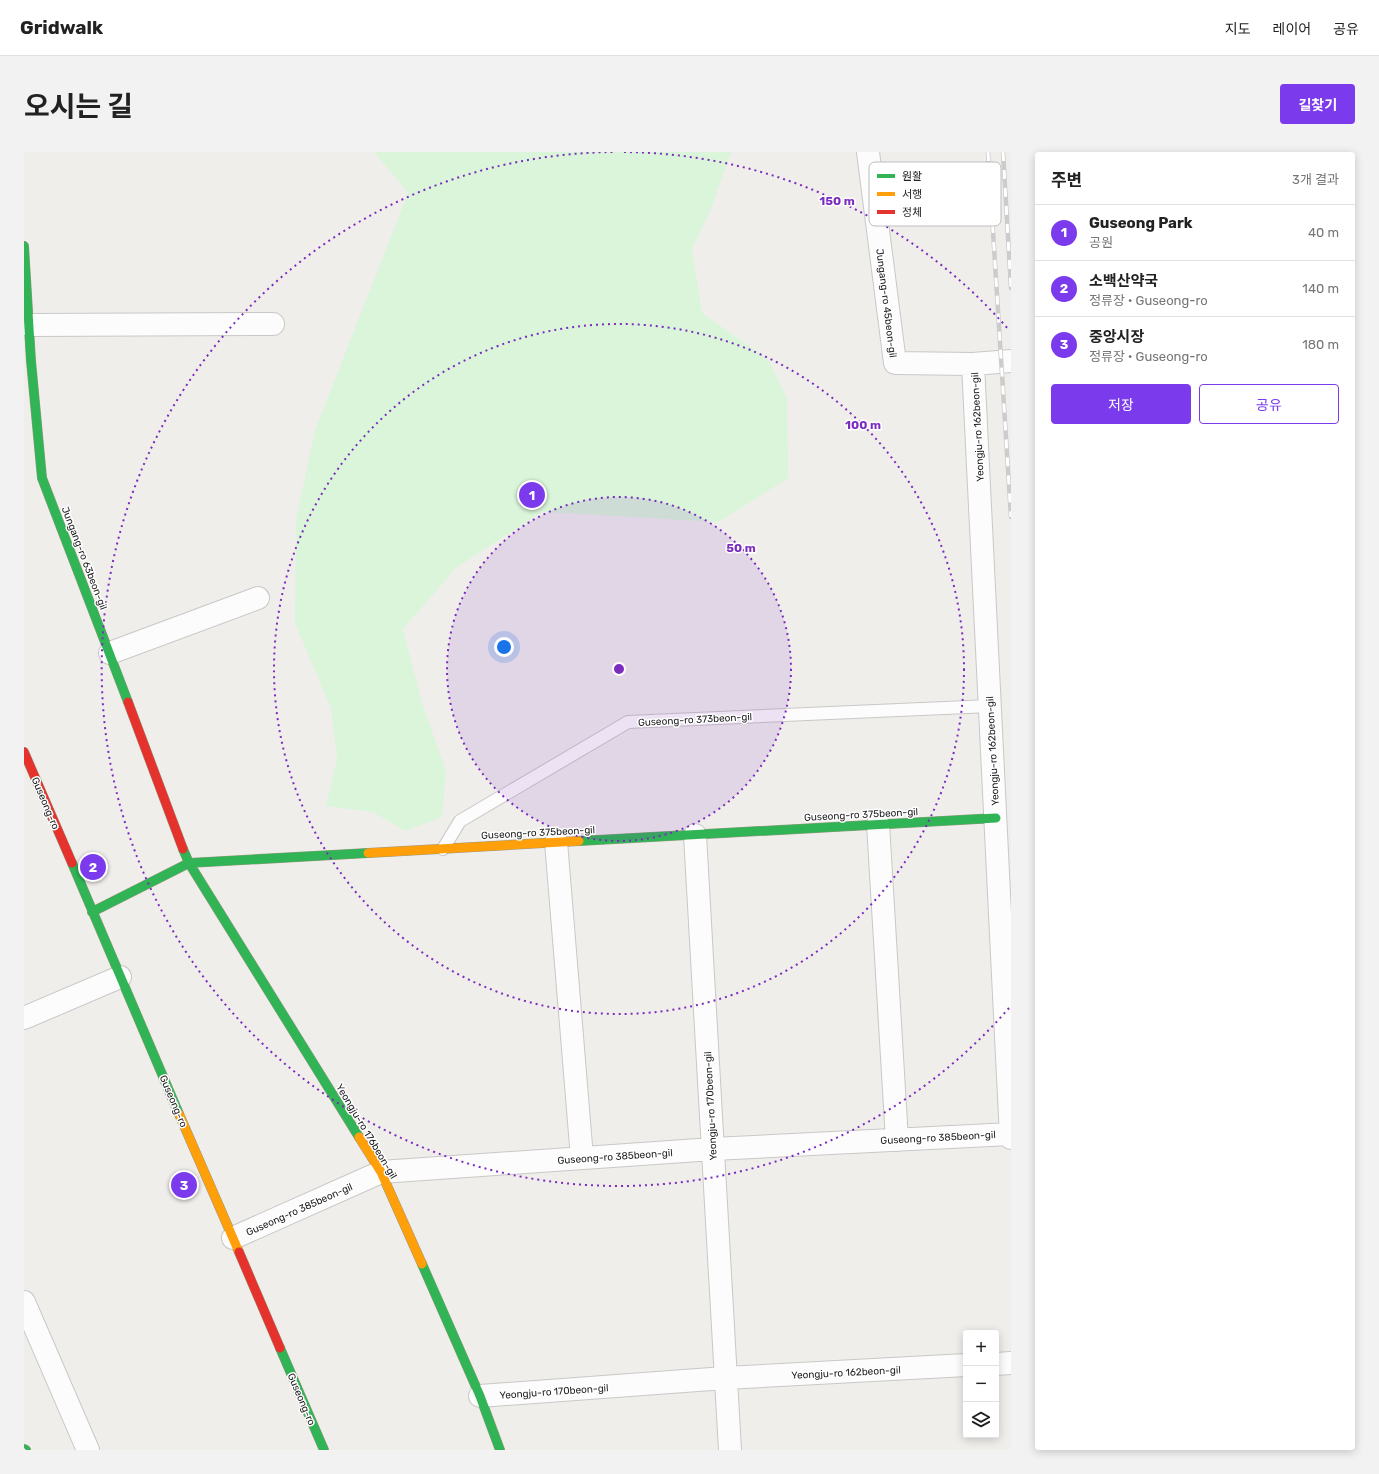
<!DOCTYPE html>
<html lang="ko">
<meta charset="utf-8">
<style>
:root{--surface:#fff;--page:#f2f2f2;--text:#222;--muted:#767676;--line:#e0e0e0;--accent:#7c3aed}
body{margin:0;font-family:Rubik,"Noto Sans KR",sans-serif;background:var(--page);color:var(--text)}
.controls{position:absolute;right:12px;bottom:12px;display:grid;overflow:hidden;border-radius:4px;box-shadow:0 2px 10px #0003}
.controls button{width:36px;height:36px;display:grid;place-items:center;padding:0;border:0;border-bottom:1px solid var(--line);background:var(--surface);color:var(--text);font:20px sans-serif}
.you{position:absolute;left:480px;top:495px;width:14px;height:14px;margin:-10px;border:3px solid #fff;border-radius:50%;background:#1a73e8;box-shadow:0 0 0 6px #1a73e833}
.badge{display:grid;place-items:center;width:26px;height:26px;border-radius:50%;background:var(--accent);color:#fff;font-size:13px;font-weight:700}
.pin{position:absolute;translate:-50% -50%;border:2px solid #fff;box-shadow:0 1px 4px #0006}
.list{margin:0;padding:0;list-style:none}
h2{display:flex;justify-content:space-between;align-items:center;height:52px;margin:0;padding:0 16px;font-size:17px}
h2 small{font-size:13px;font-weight:400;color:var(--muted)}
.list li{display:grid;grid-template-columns:26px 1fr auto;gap:12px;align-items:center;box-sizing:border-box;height:56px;padding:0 16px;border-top:1px solid var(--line)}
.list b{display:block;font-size:15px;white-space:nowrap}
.list p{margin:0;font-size:13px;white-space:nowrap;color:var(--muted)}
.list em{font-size:13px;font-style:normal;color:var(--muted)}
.actions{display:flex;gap:8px;padding:12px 16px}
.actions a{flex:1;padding:9px 0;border:1px solid var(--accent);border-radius:4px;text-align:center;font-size:14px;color:var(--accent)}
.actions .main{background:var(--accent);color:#fff}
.icon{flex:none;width:22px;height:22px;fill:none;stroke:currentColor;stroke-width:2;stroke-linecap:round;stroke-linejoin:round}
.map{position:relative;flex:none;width:987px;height:1298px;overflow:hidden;border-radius:4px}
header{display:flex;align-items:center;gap:24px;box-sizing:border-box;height:56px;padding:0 20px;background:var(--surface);border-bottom:1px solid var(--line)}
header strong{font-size:19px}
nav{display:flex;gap:22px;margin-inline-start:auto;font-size:14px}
.intro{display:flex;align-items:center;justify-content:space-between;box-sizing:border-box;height:96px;padding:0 24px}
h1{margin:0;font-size:28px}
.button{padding:10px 18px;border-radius:4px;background:var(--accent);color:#fff;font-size:14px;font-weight:700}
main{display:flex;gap:24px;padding:0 24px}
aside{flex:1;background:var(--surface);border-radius:4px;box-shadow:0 2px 10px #0003}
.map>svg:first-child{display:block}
</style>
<header>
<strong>Gridwalk</strong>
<nav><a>지도</a><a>레이어</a><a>공유</a></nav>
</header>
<div class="intro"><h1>오시는 길</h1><a class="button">길찾기</a></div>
<main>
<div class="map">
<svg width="987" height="1298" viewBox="0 0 987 1298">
<rect width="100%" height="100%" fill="#f0eeeb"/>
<path fill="#daf5da" d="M350 0H707L687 57 668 97 678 161 744 207 763 246 764 326 695 370 518 360 433 415 379 477 398 551 422 619 418 665 381 679 349 660 302 654 313 607 307 557 271 471 272 368 291 278 384 41Z"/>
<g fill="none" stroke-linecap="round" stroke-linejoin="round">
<defs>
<path id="lane" d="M419 697 436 669 604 570 966 554"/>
<path id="street" d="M844 0 871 211 949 212 987 209
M5 173 249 172
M949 212 987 986
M86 501 234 446
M854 672 873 988
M671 683 706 1298
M532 690 558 1006
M0 866 96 825
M209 1086 357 1020 689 997 987 982
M0 1150 64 1298
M972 1212 987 1211
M456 1244 701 1226 942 1213"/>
<path id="fast" d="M0 94 7 209 18 326 104 550
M555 689 972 666
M159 697 165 711 335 985
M48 711 155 962
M68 760 165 711 344 701
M398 1112 456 1244 476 1298
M256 1196 300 1298
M0 1297 2 1298"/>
<path id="slow" d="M344 701 555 689
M155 962 215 1100
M335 985 357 1020 398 1112"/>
<path id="jam" d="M104 550 159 697
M0 600 48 711
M215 1100 256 1196"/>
</defs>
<use href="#lane" stroke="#c9c8c7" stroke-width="14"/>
<use href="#street" stroke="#c9c8c7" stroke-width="24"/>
<use href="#fast" stroke="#999a82" stroke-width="10"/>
<use href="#slow" stroke="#999a82" stroke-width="10"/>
<use href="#jam" stroke="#999a82" stroke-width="10"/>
<use href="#lane" stroke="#fdfcfc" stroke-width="12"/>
<use href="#street" stroke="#fdfcfc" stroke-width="22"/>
<use href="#fast" stroke="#30b455" stroke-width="9"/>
<use href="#slow" stroke="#ff9f0a" stroke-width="9"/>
<use href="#jam" stroke="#e5322d" stroke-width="9"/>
<defs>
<path id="rail" d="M964 0 987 365
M979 0 987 136"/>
</defs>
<use href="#rail" stroke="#ccc" stroke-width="4.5"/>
<use href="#rail" stroke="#fff" stroke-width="3" stroke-dasharray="9" stroke-linecap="butt"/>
</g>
<circle cx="595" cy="517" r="172" fill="#7b2cbf" fill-opacity=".12"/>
<g fill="none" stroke="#7b2cbf" stroke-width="2" stroke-dasharray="2 4">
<circle cx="595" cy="517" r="172"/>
<circle cx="595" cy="517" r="345"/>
<path d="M985 856A517 517 0 1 1 590 0M600 0A517 517 0 0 1 985 178"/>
</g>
<g text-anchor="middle" stroke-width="3" stroke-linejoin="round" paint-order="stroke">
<g font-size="10" fill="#222" stroke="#fff">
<text transform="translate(863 151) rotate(83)" y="4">Jungang-ro 45beon-gil</text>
<text transform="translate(953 275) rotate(-93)" y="4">Yeongju-ro 162beon-gil</text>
<text transform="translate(61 406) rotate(69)" y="4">Jungang-ro 63beon-gil</text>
<text transform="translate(671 567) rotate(-3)" y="4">Guseong-ro 373beon-gil</text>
<text transform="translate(968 599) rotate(-93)" y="4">Yeongju-ro 162beon-gil</text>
<text transform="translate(22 651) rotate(67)" y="4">Guseong-ro</text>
<text transform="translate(837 662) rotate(-3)" y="4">Guseong-ro 375beon-gil</text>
<text transform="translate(514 680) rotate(-3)" y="4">Guseong-ro 375beon-gil</text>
<text transform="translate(150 949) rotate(67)" y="4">Guseong-ro</text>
<text transform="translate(686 954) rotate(-93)" y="4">Yeongju-ro 170beon-gil</text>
<text transform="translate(343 979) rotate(59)" y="4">Yeongju-ro 176beon-gil</text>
<text transform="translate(914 985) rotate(-3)" y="4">Guseong-ro 385beon-gil</text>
<text transform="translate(591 1004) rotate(-4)" y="4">Guseong-ro 385beon-gil</text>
<text transform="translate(275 1057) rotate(-24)" y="4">Guseong-ro 385beon-gil</text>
<text transform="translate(822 1220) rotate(-3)" y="4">Yeongju-ro 162beon-gil</text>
<text transform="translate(530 1239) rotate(-4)" y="4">Yeongju-ro 170beon-gil</text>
<text transform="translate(278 1247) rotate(67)" y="4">Guseong-ro</text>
</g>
</g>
<rect x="845" y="10" width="132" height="64" rx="6" fill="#fff" stroke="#bdbdbd" stroke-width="1"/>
<rect x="853" y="22" width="18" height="4" fill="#30b455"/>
<rect x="853" y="40" width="18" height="4" fill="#ff9f0a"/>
<rect x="853" y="58" width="18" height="4" fill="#e5322d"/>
<g font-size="11" fill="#222">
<text x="878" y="28">원활</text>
<text x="878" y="46">서행</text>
<text x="878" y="64">정체</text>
</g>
<circle cx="595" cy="517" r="6" fill="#7b2cbf" stroke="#fff" stroke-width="2"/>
<g font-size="12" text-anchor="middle" font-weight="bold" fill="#7b2cbf" stroke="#fff" stroke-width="3" stroke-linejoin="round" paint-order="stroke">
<text x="813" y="53">150 m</text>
<text x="839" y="277">100 m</text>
<text x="717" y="400">50 m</text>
</g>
</svg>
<div class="controls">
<button>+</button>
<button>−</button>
<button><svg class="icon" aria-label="layers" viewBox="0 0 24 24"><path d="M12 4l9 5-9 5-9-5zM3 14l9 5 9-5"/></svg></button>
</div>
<div class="you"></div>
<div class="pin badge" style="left:508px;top:343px">1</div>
<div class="pin badge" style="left:69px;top:715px">2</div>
<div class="pin badge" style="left:160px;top:1033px">3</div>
</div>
<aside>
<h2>주변<small>3개 결과</small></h2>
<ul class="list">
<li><span class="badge">1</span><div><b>Guseong Park</b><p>공원</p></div><em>40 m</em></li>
<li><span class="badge">2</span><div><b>소백산약국</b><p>정류장 · Guseong-ro</p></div><em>140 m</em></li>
<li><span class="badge">3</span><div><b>중앙시장</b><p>정류장 · Guseong-ro</p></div><em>180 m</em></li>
</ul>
<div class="actions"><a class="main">저장</a><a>공유</a></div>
</aside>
</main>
